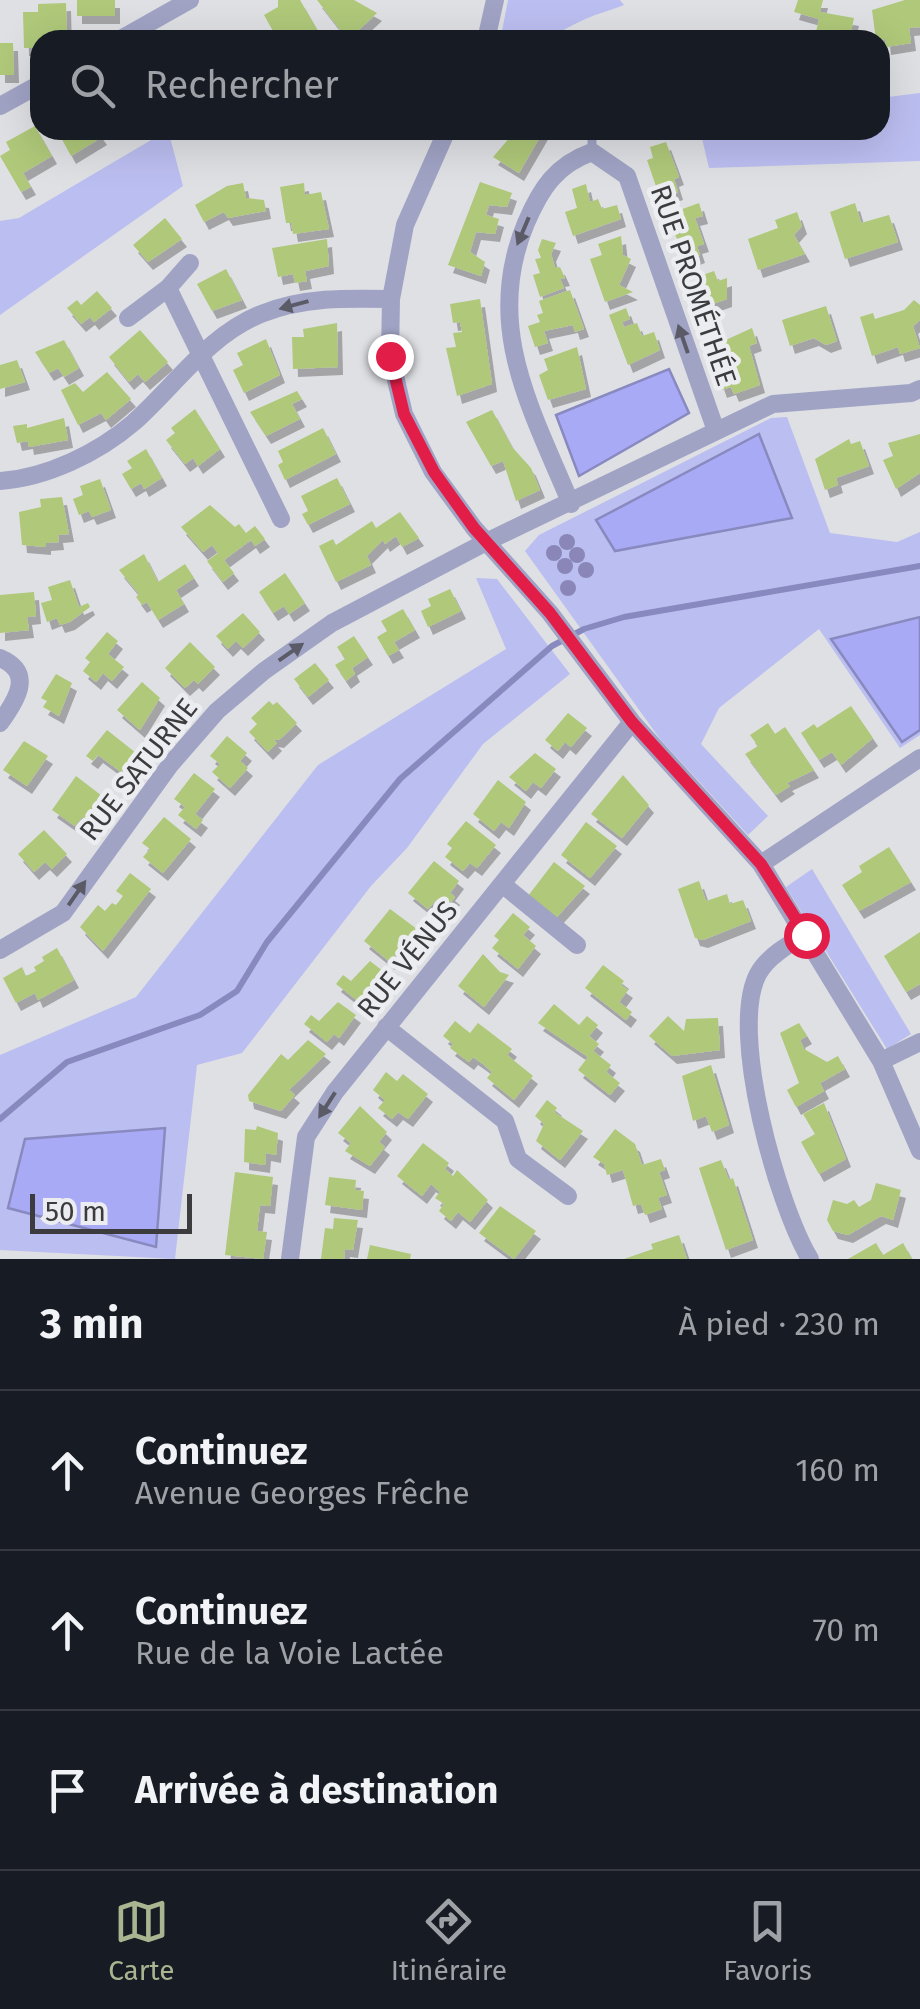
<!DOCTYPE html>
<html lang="fr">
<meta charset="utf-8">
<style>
:root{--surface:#171b24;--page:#20242c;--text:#f1f3f6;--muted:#9ea1a6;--line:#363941;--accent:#a9b490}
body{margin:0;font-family:"Fira Sans",sans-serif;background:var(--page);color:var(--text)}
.scale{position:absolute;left:30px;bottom:25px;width:162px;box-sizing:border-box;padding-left:10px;border:5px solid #3c3c3e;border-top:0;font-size:28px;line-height:35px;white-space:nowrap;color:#3c3c3e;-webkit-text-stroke:8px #ecedf1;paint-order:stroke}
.stop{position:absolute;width:30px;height:30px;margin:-22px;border:8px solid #e11d48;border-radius:50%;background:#fff}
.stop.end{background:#e11d48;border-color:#fff;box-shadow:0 2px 10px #0008}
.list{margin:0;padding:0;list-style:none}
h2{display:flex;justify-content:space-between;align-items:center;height:130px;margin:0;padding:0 40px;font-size:42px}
h2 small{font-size:32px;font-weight:400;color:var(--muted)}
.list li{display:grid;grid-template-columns:65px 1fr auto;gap:30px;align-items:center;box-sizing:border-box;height:160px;padding:0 40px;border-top:2px solid var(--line)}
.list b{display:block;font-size:38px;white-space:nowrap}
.list p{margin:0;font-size:32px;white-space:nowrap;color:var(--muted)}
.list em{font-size:32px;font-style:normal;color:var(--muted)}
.icon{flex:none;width:55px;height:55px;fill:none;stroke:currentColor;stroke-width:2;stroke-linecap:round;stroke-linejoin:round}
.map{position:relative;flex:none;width:920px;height:1259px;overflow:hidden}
.search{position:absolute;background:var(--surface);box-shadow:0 10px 40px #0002;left:30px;right:30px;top:30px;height:110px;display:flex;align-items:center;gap:25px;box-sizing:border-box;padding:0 35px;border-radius:30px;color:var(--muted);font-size:38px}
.sheet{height:610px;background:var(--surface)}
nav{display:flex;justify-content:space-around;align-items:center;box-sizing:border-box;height:140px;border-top:2px solid var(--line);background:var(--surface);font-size:28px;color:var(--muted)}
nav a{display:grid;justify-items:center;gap:5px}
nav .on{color:var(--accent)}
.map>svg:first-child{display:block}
</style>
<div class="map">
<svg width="920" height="1259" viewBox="0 0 920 1259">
<defs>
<filter id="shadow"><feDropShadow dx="5" dy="8" stdDeviation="0" flood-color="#0004"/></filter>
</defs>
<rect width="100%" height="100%" fill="#dfe0e4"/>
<path fill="#bbbef0" d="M508 0H620L624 5C609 11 592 15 577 23 546 38 539 51 502 31Z
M920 93V161L709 168 700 130H880V98Z
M168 130 183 186 0 315V221L19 218Z
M787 417 830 533 897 542 920 532V735L900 748 819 629 719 708 701 744 768 816 748 835 660 739 525 551 539 535 771 418Z
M476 578 497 579 570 674 483 744 407 848 371 886 242 1053 197 1065 175 1259 0 1250V1055L136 997 318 765 506 649Z
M812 869 911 1034 887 1049 786 887Z"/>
<path fill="#a8aaf6" stroke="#8889bf" stroke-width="2.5" d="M669 369 689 413 579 476 556 415Z
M759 434 792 518 615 551 596 520Z
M920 617V730L902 742 831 639Z
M165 1128 156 1247 8 1208 25 1139Z"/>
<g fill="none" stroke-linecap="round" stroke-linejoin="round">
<path stroke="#8889bf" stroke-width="6" d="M0 1119 67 1062 200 1015 237 991 267 942 400 779 552 646 584 629 624 617 920 566"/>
</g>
<path fill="#afc879" filter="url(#shadow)" d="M77 0H115V16H77Z
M278 0H300L323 40H278L264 15 278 7Z
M317 0H354L377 13 348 40Z
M798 0H823L820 12 854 18 849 40H814L819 19 794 12Z
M905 0H920V27L909 28 911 43 886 47 885 39 876 40 872 10Z
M66 3 67 40H40V48H24L23 12H38V4Z
M0 43H13L14 75H0Z
M35 126 52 156 23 173 31 187 21 192 0 156 10 150 6 142Z
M57 130H97L102 137 71 156Z
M504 130H544L519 173 493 157 512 135Z
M666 142 679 177 674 179 678 192 660 198 647 160 653 158 650 147Z
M480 182 512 193 507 207 489 205 486 215 499 219 495 234 476 232 470 252 485 262 481 276 448 265Z
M243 183 246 198 264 200 266 211 228 218 224 212 204 222 195 205 227 186Z
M304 183 305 195 321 192 329 229 293 234 291 223H286L280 187Z
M586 184 590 202 598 199 602 209 617 205 621 219 573 236 565 212 577 208 572 189Z
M699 203 703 216 695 218 704 244 697 246 700 255 687 260 671 226 681 223 677 211Z
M855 203 861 223 889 215 898 242 845 259 830 212Z
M797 212 802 226 794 235 805 254 758 270 748 239 778 228 775 220Z
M165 218 182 239 148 262 133 245Z
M621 236 623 255 631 259 619 285 633 292 605 302 590 259 602 255 598 244Z
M327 239 329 266 305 271 307 281 295 283 293 274 278 277 272 248Z
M542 239 556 243 551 254 555 268 560 267 565 278 560 279 564 288 540 297 533 275 540 273 535 259 541 258 538 250Z
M226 269 242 300 212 311 197 284Z
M714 271 718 281 727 278V299L695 310 689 291 698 288 694 278Z
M570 290 584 329 575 332 573 325 544 331 548 343 535 347 528 326 540 322 537 315 543 313 539 301Z
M97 291 112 308 94 322 90 317 81 324 67 308 77 300 81 305Z
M480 299 492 384 457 396 446 348 456 347 453 333 462 332 460 322 453 323 450 304Z
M914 300 920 305V320L913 326 920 348 900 354 898 347 872 356 860 317 873 313 875 319 904 310Z
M826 306 837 341 826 345 814 338 790 346 782 320Z
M626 308 630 319 622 322 624 327 637 323 642 336 654 332 660 350 628 365 609 315Z
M337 323 338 367 293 369 292 337H304L303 329Z
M752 328 757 343 749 346 760 385 734 394 731 387 722 390 711 358 721 355 717 344Z
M140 330 168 362 145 382 138 374 129 382 109 357Z
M266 339 280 375 244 393 233 370 243 365 237 353Z
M64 340 79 368 64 377 58 368 49 373 35 352Z
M577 347 586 389 548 400 539 375 548 370 544 359Z
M17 360 25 382 0 389V365Z
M107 372 131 399 106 420 101 413 78 425 61 390 75 383 83 392Z
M297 391 302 399 292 404 300 419 266 436 250 412Z
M195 409 220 449 198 466 193 458 185 464 166 440 175 433 171 428Z
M492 410 512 447 531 468 540 490 516 501 503 461 491 466 466 422Z
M64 418 68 440 29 447 28 441 17 443 13 426 27 424V428Z
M323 428 336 454 285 480 278 465 283 462 278 451Z
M920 434V473L896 489 883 460 893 456 888 443Z
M849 439 851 444 860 441 869 466 836 478 838 485 825 490 815 459Z
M146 449 162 478 144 489 141 483 131 489 122 474 132 468 127 461Z
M337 478 350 504 308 525 302 514 308 511 301 496Z
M100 479 111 510 92 517 89 511 79 515 73 499 83 495 80 486Z
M62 497 69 534 58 535 59 542 46 543V547L22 545 19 512 41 507 40 499Z
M210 505 235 527 239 524 246 533 255 526 265 539 255 546 251 540 224 560 234 573 223 582 207 561 218 553 212 545 203 552 181 527Z
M400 512 419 538 402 547 396 536 385 544 383 540 367 556 371 565 336 582 319 546 333 539 336 545 372 521 376 528Z
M144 554 158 582 185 564 194 578 176 590 184 604 158 620 147 602 142 605 136 597 139 594 119 570Z
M285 573 305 603 289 614 284 606 273 613 259 592Z
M70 580 79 607 88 603 90 607 70 622 60 625 57 618 47 622 41 603 52 600 48 587Z
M450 589 461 611 428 627 421 611 431 606 428 599Z
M34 592 36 616 27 617 29 630 0 633V595Z
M403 609 415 630 394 642 399 650 388 656 377 637 387 631 381 621Z
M243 613 260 632 243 648 236 641 228 649 216 636Z
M107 632 118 641 108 654 124 667 112 681 103 673 96 682 83 671 90 662 85 658Z
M354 636 368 657 352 668 355 674 346 681 335 665 345 659 337 647Z
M190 642 215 667 198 684 194 680 185 688 165 668Z
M315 663 329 680 308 697 294 679Z
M56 674 72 683 59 716 43 707 47 701 41 698Z
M142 682 160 698 140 730 117 710Z
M269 701 273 705 277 702 297 723 279 740 273 739 277 743 268 752 249 732 257 724 251 718Z
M851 706 873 738 841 765 832 752 819 760 801 733 814 724 817 728Z
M568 713 587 728 571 747 565 742 558 751 545 740Z
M768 723 775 734 785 727 814 770 787 783 790 786 776 795 745 754 758 746 750 735Z
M107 730 136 753 121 772 98 755 93 761 86 756Z
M227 736 247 753 240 761 248 768 230 788 212 772 220 764 210 756Z
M24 741 48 756 27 786 3 770Z
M535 753 556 769 541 788 533 782 526 791 509 777Z
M194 773 215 789 195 814 203 820 196 829 178 815 185 807 174 799Z
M623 775 649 805 622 838 591 814Z
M76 776 106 799 94 817 87 821 82 817 75 826 52 810Z
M498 780 526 802 509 828 501 822 494 831 473 814Z
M164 817 191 839 163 873 143 857 150 849 142 843Z
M466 821 496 845 477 868 470 863 463 871 445 857 452 848 447 844Z
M586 822 617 846 590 878 561 855Z
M44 830 67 854 52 869 45 862 34 872 18 854Z
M889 847 911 882 859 911 842 885 862 872 859 866Z
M434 861 459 881 450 893 455 897 451 902 437 899 428 909 408 893Z
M554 862 585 886 556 918 528 896Z
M130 873 151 889 103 951 80 927 98 905 105 911 112 903 116 905 123 896 116 891Z
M699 881 706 901 727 894 730 904 743 900 751 921 703 940 695 938 678 889Z
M390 909 421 932 402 956 397 953 390 962 364 941Z
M513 913 530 927 523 935 536 946 518 969 492 948 499 940 494 936Z
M920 932V984L906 992 884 956Z
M57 948 74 980 38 1000 35 993 16 1003 3 978 22 967 26 976 36 971 34 967 44 961 42 957Z
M483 954 500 972 509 975 484 1007 458 986Z
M370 961 388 975 371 998 366 994 359 1002 336 984 343 975 351 981Z
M603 965 624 981 621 985 628 990 619 1002 632 1012 626 1020 585 988Z
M338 1002 356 1015 339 1038 334 1034 327 1042 304 1024 311 1015 319 1021Z
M554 1004 579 1025 587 1016 598 1025 589 1036 599 1044 593 1051 611 1065 606 1072 620 1083 610 1095 578 1070 588 1057 538 1023Z
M668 1016 684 1031 686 1019 718 1018 720 1050 672 1056 649 1036Z
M455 1021 470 1033 478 1023 512 1049 507 1055 533 1076 514 1100 487 1078 492 1072 483 1064 473 1057 469 1062 450 1048 453 1044 443 1036Z
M799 1023 807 1036 800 1040 804 1049 827 1062 838 1056 845 1069 820 1083 824 1091 796 1107 787 1090 799 1083 780 1033Z
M308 1040 326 1054 289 1090 295 1095 281 1111 249 1101 248 1095 281 1054 288 1060Z
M711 1065 729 1125 712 1132 706 1116 693 1121 682 1076Z
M386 1072 397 1081 403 1074 428 1094 408 1119 398 1112 392 1119 378 1108 385 1100 373 1090Z
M547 1100 557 1108 554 1112 583 1131 560 1160 536 1141 544 1124 535 1116Z
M824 1103 846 1159 819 1174 801 1142 815 1134 803 1114Z
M360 1106 387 1132 379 1142 385 1147 370 1166 345 1151 351 1143 338 1133Z
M257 1126 278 1133 276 1155 266 1153 265 1165 244 1162 245 1129 256 1130Z
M615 1129 635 1144 642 1165 661 1159 665 1170 659 1172 667 1195 658 1198 662 1209 645 1215 641 1204 633 1206 623 1170 607 1175 604 1164 593 1157Z
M423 1143 449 1163 445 1169 453 1176 457 1170 488 1200 470 1222 458 1212 451 1221 439 1211 444 1204 435 1198 440 1192 431 1184 422 1196 397 1176Z
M721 1160 729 1180 733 1178 753 1240 726 1250 699 1168Z
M235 1172 273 1177 270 1206 260 1205 257 1231 267 1232 263 1259 225 1255Z
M329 1177 356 1180 355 1190 364 1191 362 1210 325 1205Z
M876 1183 901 1190 893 1220 881 1216 848 1235 833 1231 827 1220 833 1200 847 1204 854 1200 859 1207 871 1200Z
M500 1206 536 1231 514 1259 479 1233Z
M334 1218 358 1220 353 1250 345 1249 344 1259H321L325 1228 333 1229Z
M679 1235 687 1259H624L653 1249 651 1244Z
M876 1243 883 1255 903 1243 912 1259H848Z
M370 1245 411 1254 410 1259H367Z"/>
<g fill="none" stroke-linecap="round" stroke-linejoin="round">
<path stroke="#a1a3c5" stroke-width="9" d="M592 152V130"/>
<path stroke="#a1a3c5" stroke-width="18" d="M119 40 190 0
M486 40 495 0
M0 106 40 84
M447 130 405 225 391 299 390 355 404 414 433 472 474 528 550 613 632 722 761 864 881 1061 920 1151
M168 288 190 263
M128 318 168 288 281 519
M0 481C46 478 98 453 133 423 175 386 207 336 261 314 303 297 346 298 391 299
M571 504C531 408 483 326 526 223 541 188 556 165 592 152L627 176 716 431
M0 658C35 673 16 701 0 723
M761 864 920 758
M502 884 577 945
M805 935C789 944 767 957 758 974 728 1031 778 1206 810 1259
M0 950 63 913 170 765 217 711 264 671 332 623 486 542 773 404 911 393 920 389
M386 1027 505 1121 518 1159 568 1196
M881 1061 920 1042
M290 1259 306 1137 335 1092 632 722"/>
</g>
<g fill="#8a86b7">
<circle cx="567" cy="542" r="8"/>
<circle cx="554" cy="553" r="8"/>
<circle cx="577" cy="555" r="8"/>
<circle cx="565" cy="566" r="8"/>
<circle cx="586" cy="570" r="8"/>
<circle cx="568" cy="588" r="8"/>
</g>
<defs><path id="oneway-solid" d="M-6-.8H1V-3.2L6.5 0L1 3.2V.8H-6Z" transform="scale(2.5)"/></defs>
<g fill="#5a5b66">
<use href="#oneway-solid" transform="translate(523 231) rotate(113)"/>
<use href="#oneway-solid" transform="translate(294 305) rotate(165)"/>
<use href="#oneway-solid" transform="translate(683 339) rotate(-109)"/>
<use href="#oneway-solid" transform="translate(291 652) rotate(-35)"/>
<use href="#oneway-solid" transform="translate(77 893) rotate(-55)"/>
<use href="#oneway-solid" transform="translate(327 1105) rotate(123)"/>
</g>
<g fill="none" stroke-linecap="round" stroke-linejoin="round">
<path stroke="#e11d48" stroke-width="12" d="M390 356 404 414 434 472 474 528 550 613 632 722 761 864 806 935"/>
</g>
<g text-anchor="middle" stroke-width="9" stroke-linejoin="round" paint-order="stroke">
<g font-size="28" fill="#3c3c3e" stroke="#ecedf1">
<text transform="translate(694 285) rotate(71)" y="10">RUE PROMÉTHÉE</text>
<text transform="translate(138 769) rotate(-52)" y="10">RUE SATURNE</text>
<text transform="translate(407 959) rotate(-51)" y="10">RUE VÉNUS</text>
</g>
</g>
</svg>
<div class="scale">50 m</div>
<div class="stop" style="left:806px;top:935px"></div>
<div class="stop end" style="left:390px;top:356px"></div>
<div class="search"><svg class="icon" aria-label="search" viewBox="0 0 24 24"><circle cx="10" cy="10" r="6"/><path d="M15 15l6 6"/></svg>Rechercher</div>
</div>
<section class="sheet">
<h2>3 min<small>À pied · 230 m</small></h2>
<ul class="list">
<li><svg class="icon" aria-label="ahead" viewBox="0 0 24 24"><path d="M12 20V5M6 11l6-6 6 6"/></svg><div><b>Continuez</b><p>Avenue Georges Frêche</p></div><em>160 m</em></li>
<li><svg class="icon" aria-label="ahead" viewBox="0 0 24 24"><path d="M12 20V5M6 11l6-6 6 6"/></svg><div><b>Continuez</b><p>Rue de la Voie Lactée</p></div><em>70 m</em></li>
<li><svg class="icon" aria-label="arrive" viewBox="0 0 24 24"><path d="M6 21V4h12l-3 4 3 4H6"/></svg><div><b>Arrivée à destination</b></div></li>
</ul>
</section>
<nav>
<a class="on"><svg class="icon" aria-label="map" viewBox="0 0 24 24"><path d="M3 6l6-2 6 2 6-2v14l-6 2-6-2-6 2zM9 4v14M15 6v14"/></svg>Carte</a>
<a><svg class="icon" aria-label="directions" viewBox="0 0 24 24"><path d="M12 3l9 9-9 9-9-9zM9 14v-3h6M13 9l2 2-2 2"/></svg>Itinéraire</a>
<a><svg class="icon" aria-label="saved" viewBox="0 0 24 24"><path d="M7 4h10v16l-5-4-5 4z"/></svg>Favoris</a>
</nav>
